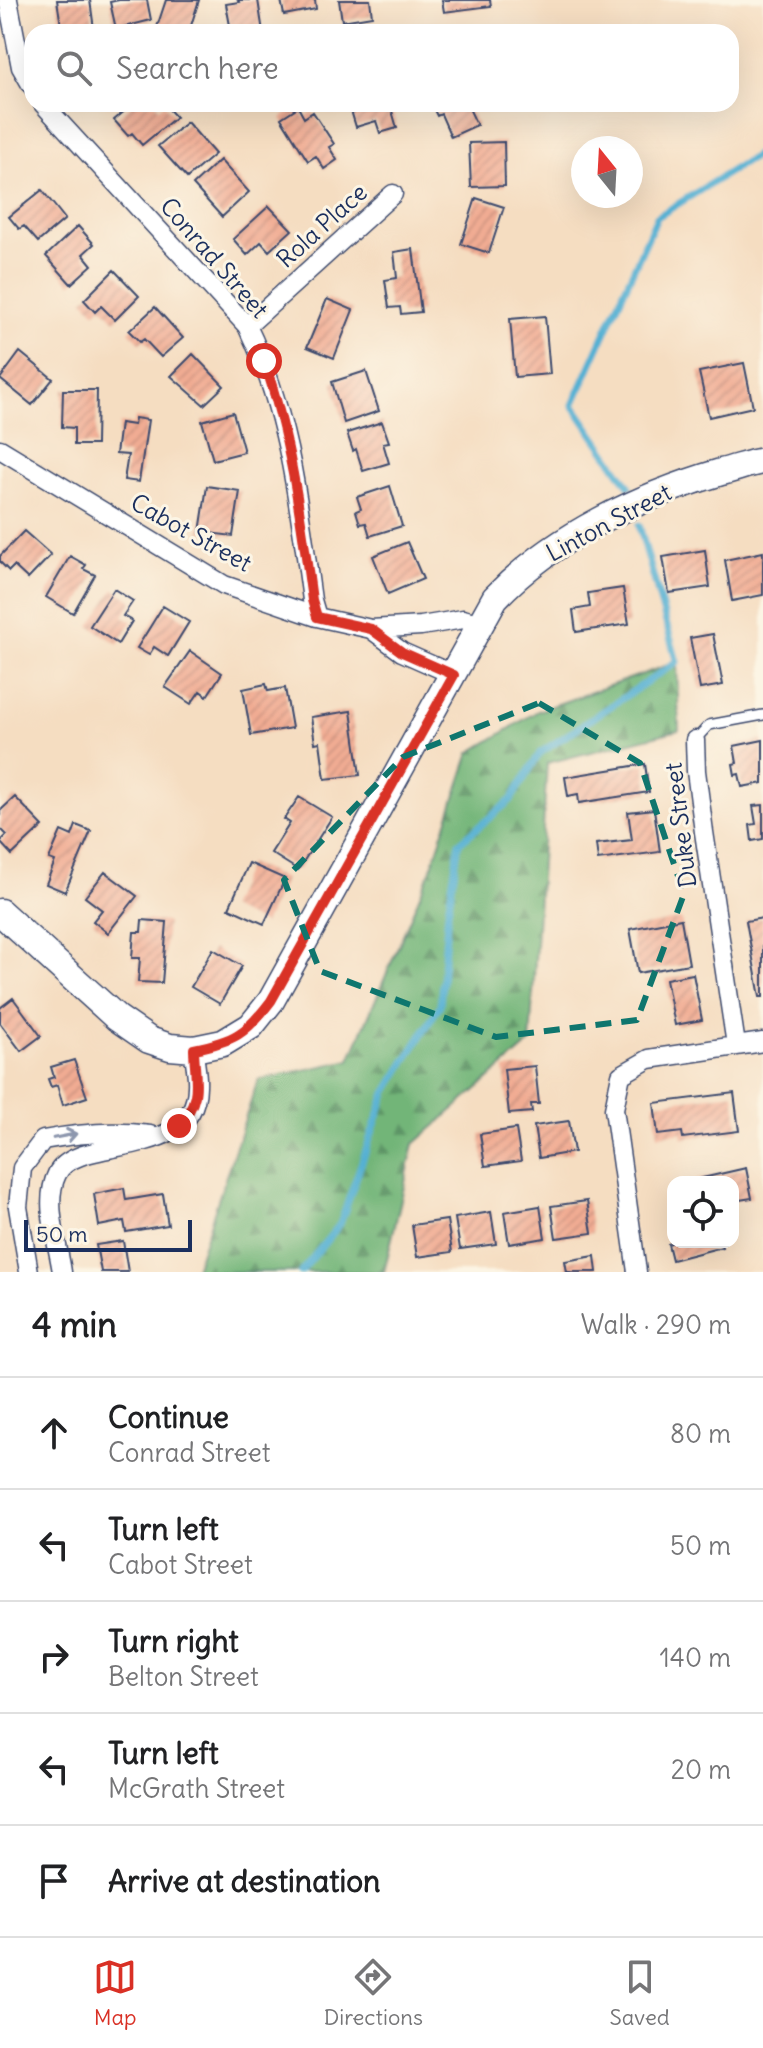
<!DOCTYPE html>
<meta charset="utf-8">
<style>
:root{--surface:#fff;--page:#f2f2f2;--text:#202124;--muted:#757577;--line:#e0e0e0;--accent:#d93025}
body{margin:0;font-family:Delius,sans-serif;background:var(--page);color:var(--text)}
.controls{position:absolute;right:24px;bottom:24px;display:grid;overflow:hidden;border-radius:16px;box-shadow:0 8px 32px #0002}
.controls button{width:72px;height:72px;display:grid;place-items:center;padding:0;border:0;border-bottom:2px solid var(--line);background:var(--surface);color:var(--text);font:40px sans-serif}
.compass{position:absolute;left:571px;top:136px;width:72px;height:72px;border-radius:50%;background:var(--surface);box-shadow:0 8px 32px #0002;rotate:342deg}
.scale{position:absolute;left:24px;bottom:20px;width:168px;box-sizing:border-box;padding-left:8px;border:4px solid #1b2f5e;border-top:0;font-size:22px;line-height:28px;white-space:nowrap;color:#1b2f5e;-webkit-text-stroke:6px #fcf5e5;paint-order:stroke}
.stop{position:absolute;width:24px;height:24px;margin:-18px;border:6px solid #d93025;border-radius:50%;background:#fff}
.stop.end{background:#d93025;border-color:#fff;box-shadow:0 2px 8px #0008}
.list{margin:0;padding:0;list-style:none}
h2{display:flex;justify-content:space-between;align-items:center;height:104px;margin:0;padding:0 32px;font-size:34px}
h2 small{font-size:26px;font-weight:400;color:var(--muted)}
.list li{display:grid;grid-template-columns:52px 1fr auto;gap:24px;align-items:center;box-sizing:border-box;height:112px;padding:0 32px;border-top:2px solid var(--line)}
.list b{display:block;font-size:30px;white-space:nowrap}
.list p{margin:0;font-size:26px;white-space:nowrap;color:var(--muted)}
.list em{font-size:26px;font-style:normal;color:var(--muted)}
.icon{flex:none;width:44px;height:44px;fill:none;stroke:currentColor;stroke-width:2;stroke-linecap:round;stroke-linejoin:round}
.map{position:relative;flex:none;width:763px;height:1272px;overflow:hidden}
.search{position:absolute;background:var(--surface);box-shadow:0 8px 32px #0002;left:24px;right:24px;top:24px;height:88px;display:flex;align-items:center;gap:20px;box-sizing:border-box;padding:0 28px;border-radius:24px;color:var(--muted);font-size:30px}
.sheet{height:664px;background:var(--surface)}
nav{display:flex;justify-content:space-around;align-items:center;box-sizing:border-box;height:112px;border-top:2px solid var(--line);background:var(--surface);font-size:22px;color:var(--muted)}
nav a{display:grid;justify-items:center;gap:4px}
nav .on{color:var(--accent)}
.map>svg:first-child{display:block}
</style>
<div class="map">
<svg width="763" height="1272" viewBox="0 0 763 1272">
<defs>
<pattern id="forest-firs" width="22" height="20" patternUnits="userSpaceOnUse" patternTransform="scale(2)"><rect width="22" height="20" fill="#72b578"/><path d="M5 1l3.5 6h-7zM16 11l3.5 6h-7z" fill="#5d9466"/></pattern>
<pattern id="building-hatch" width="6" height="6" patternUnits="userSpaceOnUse" patternTransform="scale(2)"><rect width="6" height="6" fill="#f1ac93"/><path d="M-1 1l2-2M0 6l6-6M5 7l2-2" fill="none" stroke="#ce9481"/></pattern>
</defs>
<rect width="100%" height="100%" fill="#fcf5e5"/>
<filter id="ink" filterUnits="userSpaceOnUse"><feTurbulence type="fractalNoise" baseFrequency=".0125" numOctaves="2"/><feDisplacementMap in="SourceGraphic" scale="16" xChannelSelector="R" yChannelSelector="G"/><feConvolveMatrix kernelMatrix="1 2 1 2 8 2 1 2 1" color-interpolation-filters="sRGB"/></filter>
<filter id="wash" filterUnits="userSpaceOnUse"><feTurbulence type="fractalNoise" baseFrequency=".006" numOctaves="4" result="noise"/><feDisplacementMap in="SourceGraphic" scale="32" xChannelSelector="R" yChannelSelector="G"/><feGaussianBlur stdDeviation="1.8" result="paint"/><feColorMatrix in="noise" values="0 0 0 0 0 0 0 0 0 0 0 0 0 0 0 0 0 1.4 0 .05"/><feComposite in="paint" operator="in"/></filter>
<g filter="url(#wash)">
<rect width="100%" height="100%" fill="#f5ddc1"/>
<path fill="url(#forest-firs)" stroke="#46726b" stroke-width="2" d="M677 662 679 730 547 763 530 1043 414 1144 384 1272H194L258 1080 350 1060 431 869 470 753 538 711Z"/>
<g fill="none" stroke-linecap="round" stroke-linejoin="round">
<path stroke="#55b0d3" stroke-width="7" d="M629 486 573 405 657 217 763 151
M301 1272 340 1224 386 1093 440 1005 448 911 459 843 511 800 540 753 677 662 639 525"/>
</g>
<g id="blocks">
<path fill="url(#building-hatch)" d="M57 0H90L94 29 62 32Z
M119 0H147L151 20 116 29 110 2Z
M166 0H199L189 32 156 30Z
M238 0H258L263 32H242V29L231 31 226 4 239 2Z
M281 0H315L316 9 284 15Z
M339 0H370L372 16 342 21Z
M442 0H490L491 6 444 12Z
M133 104H156L159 108 164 104 176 117 142 145 132 133 128 136 114 120Z
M349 104H390L397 128 380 133 376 121 356 127Z
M431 104H467L477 125 451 137 441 114 437 116Z
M298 107 304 118 313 112 334 144 329 147 337 160 324 169 316 156 308 161 281 118Z
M187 122 215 154 187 178 158 146Z
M504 142 505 186 471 187 469 143Z
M220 160 249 192 222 217 193 185Z
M42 190 65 219 38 242 24 226 19 229 9 217Z
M476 198 504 207 489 253 461 244Z
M269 206 292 230 269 251 261 242 247 255 233 239Z
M78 226 94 244 83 254 92 265 71 284 46 256Z
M413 249 421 312 401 314 400 307 389 308 385 280 397 278 394 252Z
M114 270 139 296 115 320 101 306 95 312 84 300Z
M327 299 353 310 334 358 307 347Z
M155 307 183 338 161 357 144 339 140 342 129 331Z
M545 316 550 374 515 377 510 319Z
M20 352 53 379 32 405 0 379Z
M193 354 224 386 204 405 171 376Z
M744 363 753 407 709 417 699 372Z
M366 371 379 411 344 423 332 382Z
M63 390H97L96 445H74V428L62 427Z
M233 412 244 452 213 460 202 421Z
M135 418 148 420 139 482 124 480 128 455 116 454 120 423 134 425Z
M382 422 389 442 383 443 389 463 363 471 356 449 353 451 347 433Z
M207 486 240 491 233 536 200 532Z
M390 486 402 526 370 536 366 523 360 524 356 511 361 509 357 497Z
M24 531 51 555 28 579 14 566 9 571 0 562V556Z
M407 542 423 579 388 594 373 556Z
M705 550 710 587 669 593 663 557Z
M763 552V595L732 601 725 560Z
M70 556 86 565 83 569 95 575 73 613 46 597Z
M623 588 629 624 576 632 573 610 590 607 588 593Z
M114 589 133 601 123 616 132 621 118 644 90 626Z
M163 606 189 622 168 656 154 647 149 655 137 648Z
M713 634 723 685 700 689 690 638Z
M190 651 222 673 207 696 200 691 191 704 165 687Z
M266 684 268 691 285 688 292 728 251 735 243 689Z
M351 711 360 775 325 779 320 742 315 743 311 717Z
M763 740V783L742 787 739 774 735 775 733 764 737 763 734 746Z
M645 764 649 792 579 803 578 794 568 796 565 777Z
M15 797 43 826 12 855 0 842 7 835 0 828V811Z
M299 797 332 817 298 870 271 853 290 823 284 819Z
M763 805V839L752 841 750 825 756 824 753 806Z
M654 809 660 852 598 860 596 844 632 840 628 812Z
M76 825 91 831 65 892 46 884 55 861 49 859 61 831 72 836Z
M249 863 285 879 264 924 229 908Z
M105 872 137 896 108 933 93 921 102 910 85 897Z
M763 918V997H760L746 921Z
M681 919 689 964 638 973 630 929Z
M142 920 167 922 162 983 138 982 140 958H132L134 932H141Z
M213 949 242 966 220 1004 191 987Z
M693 974 702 1020 675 1025 666 979Z
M13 998 41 1036 21 1051 0 1023V1008Z
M74 1060 87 1097 63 1105 57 1085 51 1087 48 1079 54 1077 51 1067Z
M535 1066 539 1104H531L532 1112 509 1114 504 1069Z
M734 1093 739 1131 683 1138 682 1132 658 1135 654 1103Z
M569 1121 574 1152 539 1158 534 1126Z
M516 1129 521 1161 485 1166 480 1134Z
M746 1168 752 1198 733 1201V1182H685Z
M124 1188 126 1200 163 1194 168 1225 126 1232 124 1221 99 1226 94 1194Z
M587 1201 592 1233 556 1238 551 1206Z
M540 1206 545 1238 509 1244 504 1212Z
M491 1212 496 1244 460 1249 455 1218Z
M447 1220 452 1252 417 1257 412 1225Z
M123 1241 128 1272H101L96 1245Z
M674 1242H720L722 1247 672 1260 668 1244Z
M595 1256 597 1272H567L565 1261Z"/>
</g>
</g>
<g filter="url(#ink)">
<use href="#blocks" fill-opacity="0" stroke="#3c496d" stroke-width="2"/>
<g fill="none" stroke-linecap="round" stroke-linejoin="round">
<defs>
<path id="lane" d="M695 740 709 725 763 715"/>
<path id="street" d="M8 0 21 67 32 86
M43 104 247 326C289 412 299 506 312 600L317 617
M247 326 393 194
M0 449 224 585 317 617 371 629 421 626 463 619 481 624
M371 629 402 652 454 675
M695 740 696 771 704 832 736 1045
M29 1272 18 1207 22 1168 43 1140C79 1133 113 1130 150 1135
M62 1272C58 1243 43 1202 57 1174 76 1133 196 1164 197 1086 198 1074 194 1061 194 1049
M637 1272 614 1109 621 1075 649 1059 763 1042"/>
<path id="secondary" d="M0 912 117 1018 149 1040 170 1047 194 1049 223 1043 251 1026 271 1001 495 598C554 536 640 496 721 472 735 469 749 463 763 461"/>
</defs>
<use href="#lane" stroke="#3c496d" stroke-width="12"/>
<use href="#street" stroke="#3c496d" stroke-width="21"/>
<use href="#secondary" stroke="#3c496d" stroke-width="29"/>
<use href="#lane" stroke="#fff" stroke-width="9"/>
<use href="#street" stroke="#fff" stroke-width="18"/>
<use href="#secondary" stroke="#fff" stroke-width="26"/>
</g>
<defs><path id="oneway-shaft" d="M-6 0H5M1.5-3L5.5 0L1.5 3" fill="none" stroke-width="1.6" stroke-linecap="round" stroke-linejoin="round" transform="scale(2)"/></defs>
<use stroke="#8d97ae" href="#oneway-shaft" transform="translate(65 1136) rotate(-11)"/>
</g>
<g fill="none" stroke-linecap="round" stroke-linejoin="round" filter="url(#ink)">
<path stroke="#d93025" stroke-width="10" d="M179 1126C203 1096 195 1084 194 1049 234 1041 246 1034 271 1001L454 675 402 652 371 629 317 617 312 600C301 519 291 439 264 361"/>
</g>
<path fill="none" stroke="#0f766e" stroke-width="6" stroke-dasharray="16 10" stroke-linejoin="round" d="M539 703 640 763 684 894 637 1020 496 1037 320 971 284 880 403 757Z"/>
<g text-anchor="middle" stroke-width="6" stroke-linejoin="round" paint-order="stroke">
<g font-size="24" fill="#1b2f5e" stroke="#fcf5e5">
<text transform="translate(322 226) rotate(-42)" y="8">Rola Place</text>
<text transform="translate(214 258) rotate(49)" y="8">Conrad Street</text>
<text transform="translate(609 523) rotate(-28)" y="8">Linton Street</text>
<text transform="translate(191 533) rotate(29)" y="8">Cabot Street</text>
<text transform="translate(681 825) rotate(-97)" y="8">Duke Street</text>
</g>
</g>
</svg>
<div class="controls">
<button><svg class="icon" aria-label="locate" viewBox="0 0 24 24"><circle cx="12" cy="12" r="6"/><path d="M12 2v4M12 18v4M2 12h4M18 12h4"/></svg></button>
</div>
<svg class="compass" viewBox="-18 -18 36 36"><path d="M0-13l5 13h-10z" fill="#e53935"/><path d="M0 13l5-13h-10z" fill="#757577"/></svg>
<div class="scale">50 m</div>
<div class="stop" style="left:264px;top:361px"></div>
<div class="stop end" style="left:179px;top:1126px"></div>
<div class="search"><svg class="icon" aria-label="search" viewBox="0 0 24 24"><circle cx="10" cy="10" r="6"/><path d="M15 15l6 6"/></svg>Search here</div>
</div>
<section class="sheet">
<h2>4 min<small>Walk · 290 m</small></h2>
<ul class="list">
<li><svg class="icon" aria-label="ahead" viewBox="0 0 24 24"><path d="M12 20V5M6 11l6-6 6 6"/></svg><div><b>Continue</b><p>Conrad Street</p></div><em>80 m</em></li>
<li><svg class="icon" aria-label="left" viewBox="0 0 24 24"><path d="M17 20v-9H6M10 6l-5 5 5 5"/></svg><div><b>Turn left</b><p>Cabot Street</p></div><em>50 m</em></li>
<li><svg class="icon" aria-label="right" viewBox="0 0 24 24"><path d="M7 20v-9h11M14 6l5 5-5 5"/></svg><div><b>Turn right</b><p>Belton Street</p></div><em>140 m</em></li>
<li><svg class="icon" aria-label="left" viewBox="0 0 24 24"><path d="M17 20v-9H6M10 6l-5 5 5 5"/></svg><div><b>Turn left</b><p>McGrath Street</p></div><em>20 m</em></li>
<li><svg class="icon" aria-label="arrive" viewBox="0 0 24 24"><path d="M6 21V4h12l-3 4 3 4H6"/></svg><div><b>Arrive at destination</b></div></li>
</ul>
</section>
<nav>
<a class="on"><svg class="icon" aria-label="map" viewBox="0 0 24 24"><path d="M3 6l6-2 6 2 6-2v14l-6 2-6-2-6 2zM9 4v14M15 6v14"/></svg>Map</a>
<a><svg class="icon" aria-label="directions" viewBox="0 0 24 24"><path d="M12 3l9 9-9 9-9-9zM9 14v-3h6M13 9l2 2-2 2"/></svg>Directions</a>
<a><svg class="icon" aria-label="saved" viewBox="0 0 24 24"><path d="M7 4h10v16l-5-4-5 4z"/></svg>Saved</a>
</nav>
